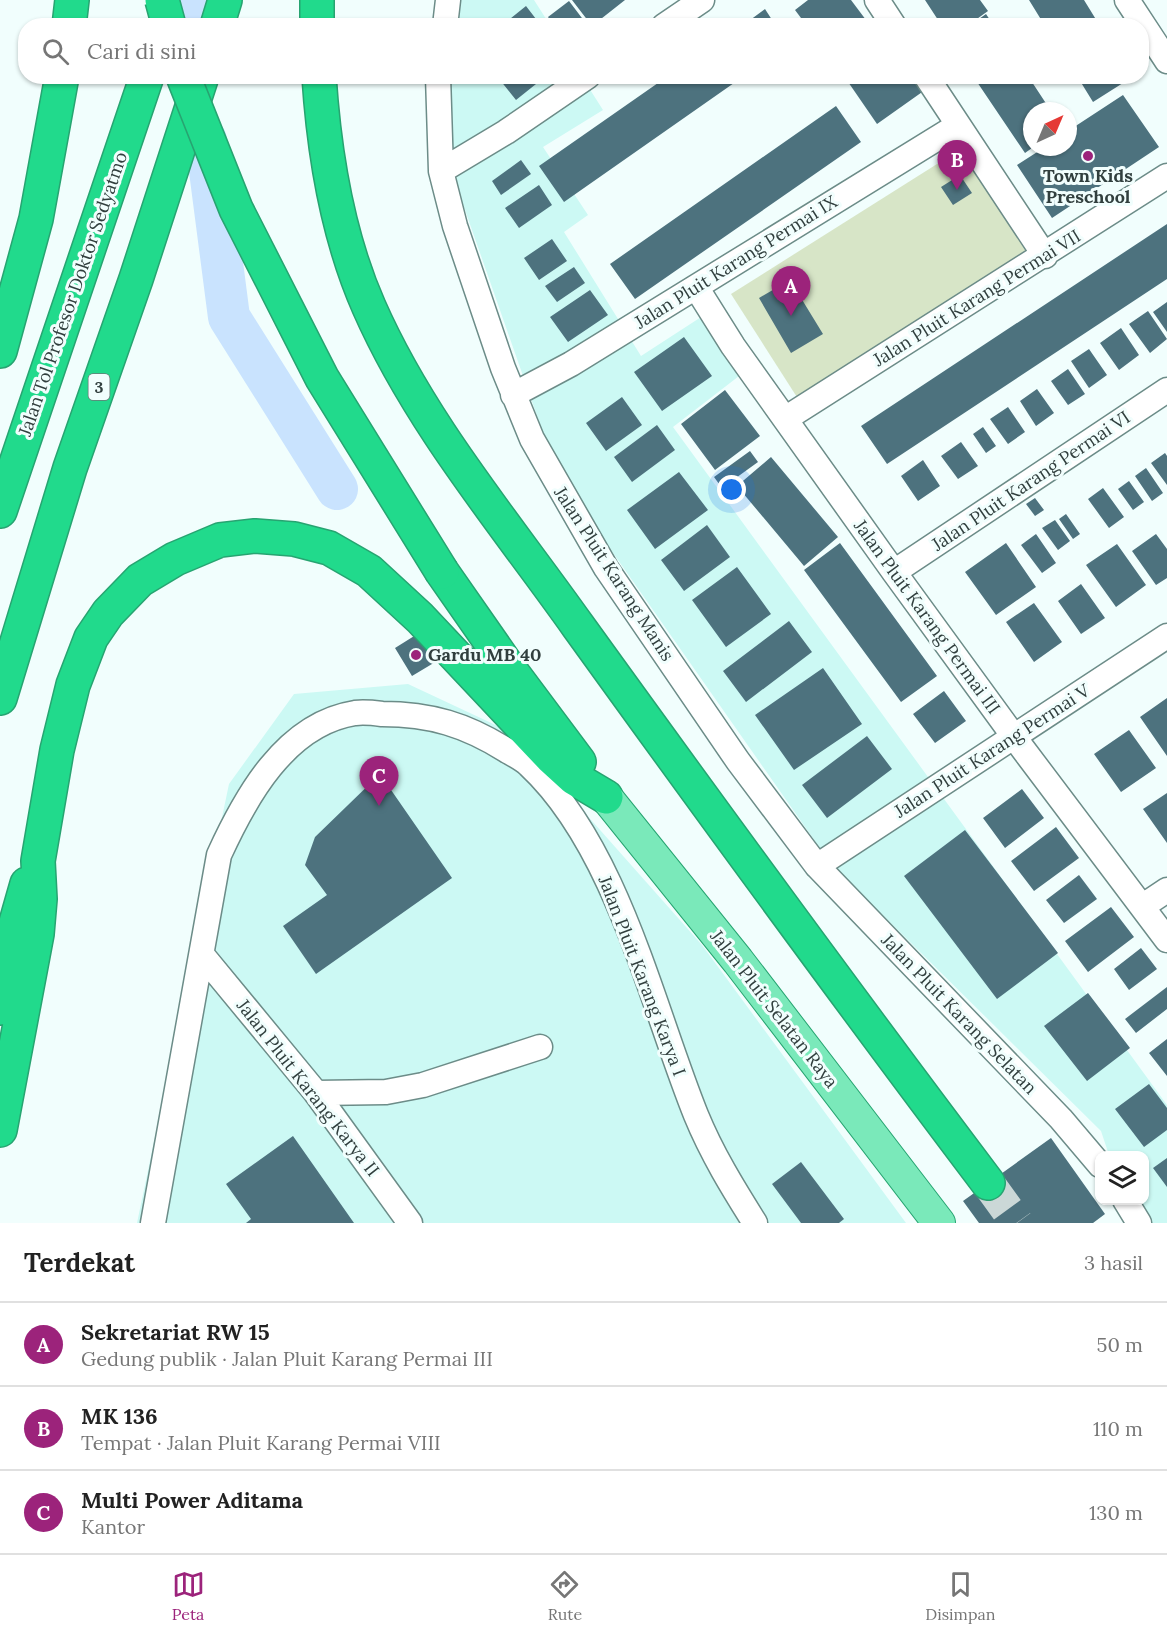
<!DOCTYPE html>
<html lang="id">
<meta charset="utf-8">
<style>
:root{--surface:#fff;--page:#f6f6f6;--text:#222;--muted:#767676;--line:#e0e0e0;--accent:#9c237b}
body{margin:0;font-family:Lora,serif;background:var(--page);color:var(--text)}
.controls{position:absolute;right:18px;bottom:18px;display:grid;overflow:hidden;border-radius:12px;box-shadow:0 2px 4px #0004}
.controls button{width:54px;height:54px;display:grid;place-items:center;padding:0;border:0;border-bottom:2px solid var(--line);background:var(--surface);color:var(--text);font:30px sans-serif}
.compass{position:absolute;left:1023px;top:102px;width:54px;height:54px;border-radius:50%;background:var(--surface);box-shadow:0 2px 4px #0004;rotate:44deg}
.you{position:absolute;left:732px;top:490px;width:21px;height:21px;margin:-15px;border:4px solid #fff;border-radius:50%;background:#1a73e8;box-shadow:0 0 0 9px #1a73e833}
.badge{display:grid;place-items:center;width:39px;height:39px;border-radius:50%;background:var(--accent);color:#fff;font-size:20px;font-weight:700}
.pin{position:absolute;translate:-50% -50px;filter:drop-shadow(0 2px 3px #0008)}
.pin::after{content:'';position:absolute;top:32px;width:21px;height:18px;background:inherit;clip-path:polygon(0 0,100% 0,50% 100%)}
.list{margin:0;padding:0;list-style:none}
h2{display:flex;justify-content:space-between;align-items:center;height:78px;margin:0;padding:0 24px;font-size:26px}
h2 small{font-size:20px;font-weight:400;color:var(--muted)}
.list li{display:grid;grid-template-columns:39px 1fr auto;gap:18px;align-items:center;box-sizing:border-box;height:84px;padding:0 24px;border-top:2px solid var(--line)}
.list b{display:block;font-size:22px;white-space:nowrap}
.list p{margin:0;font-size:20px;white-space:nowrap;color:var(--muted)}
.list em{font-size:20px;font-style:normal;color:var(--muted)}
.icon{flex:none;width:33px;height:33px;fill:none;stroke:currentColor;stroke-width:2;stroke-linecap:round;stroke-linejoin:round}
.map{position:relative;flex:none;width:1167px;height:1223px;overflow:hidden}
.search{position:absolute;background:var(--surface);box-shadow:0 2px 4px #0004;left:18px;right:18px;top:18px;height:66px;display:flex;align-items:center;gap:15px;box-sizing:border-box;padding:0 21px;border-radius:24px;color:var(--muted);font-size:22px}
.sheet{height:330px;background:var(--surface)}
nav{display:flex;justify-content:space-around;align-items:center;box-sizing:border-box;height:84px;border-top:2px solid var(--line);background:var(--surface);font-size:16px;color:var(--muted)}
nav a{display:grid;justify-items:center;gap:3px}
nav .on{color:var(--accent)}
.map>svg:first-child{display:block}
</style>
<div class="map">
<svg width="1167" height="1223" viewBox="0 0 1167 1223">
<rect width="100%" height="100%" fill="#f1fefd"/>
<path fill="#ccf9f4" d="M453 0H534L550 25 452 26Z
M450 77H582L603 110 543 147 588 215 564 232 641 356 715 308 752 366 673 427 1167 1105V1223H1132L1124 1201 1144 1200V1156L1109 1155 1101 1131 831 864 557 473 451 170Z
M408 684 515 734 702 945 906 1223H137L229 784 294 694Z"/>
<path fill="#d7e5c7" d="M964 147 1034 258 802 405 731 294Z"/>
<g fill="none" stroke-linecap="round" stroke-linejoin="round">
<path stroke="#c9e3fe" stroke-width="42" d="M188 0 191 26
M206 140 229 317 337 489"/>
</g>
<path fill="#4d727e" d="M572 0H625L592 26Z
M808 0H851L869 24 807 26 795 10Z
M925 0H980L988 11 967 26H942Z
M1029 0H1084L1100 26H1045Z
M569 1 588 26H554L548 17Z
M526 6 536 19 527 26H501Z
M765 9 776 26H742Z
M986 14 994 26H969Z
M504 76H546L516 100 500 80Z
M668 76H744L564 202 539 166Z
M844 76H916L925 90 877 124Z
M973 76H1028L1051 111H1032V148L1025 153Z
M1077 76H1134L1093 102Z
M1123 95 1159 147 1052 218 1017 165 1045 147H1068V131Z
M836 106 861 142 635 299 610 264Z
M521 160 531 174 501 195 492 181Z
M960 175 972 193 953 205 941 187Z
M539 185 552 205 519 228 505 208Z
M1167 224V279L887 464 861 426Z
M552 239 567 261 539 280 524 258Z
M574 267 585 283 557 302 545 286Z
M790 280 823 334 791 353 759 298Z
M590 290 608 315 568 342 550 317Z
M1167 302V332L1153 312Z
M1148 311 1167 339 1150 353 1129 324Z
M1121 328 1139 355 1119 370 1100 343Z
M684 337 712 376 662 411 634 372Z
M1089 349 1107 375 1089 388 1071 361Z
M1068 369 1085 394 1068 405 1051 381Z
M1037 389 1054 413 1036 426 1020 401Z
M725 390 760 436 715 470 681 424Z
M622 397 642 425 606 451 586 423Z
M1008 407 1025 432 1008 444 990 419Z
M657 425 675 450 632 482 614 457Z
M983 427 996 446 986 453 973 434Z
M961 442 978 466 958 479 941 456Z
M750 451 758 462 722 488 714 477Z
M1165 453 1167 456V485L1151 463Z
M771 457 838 537 804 566 737 486Z
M923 460 940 486 918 501 901 476Z
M1146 468 1163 493 1152 501 1135 476Z
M679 472 708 510 655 549 627 510Z
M1129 481 1144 502 1133 510 1118 489Z
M1103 488 1124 517 1109 528 1088 499Z
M1035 498 1044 510 1035 516 1026 504Z
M1066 514 1080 534 1073 539 1059 519Z
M1055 520 1070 541 1058 550 1042 528Z
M707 525 730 557 684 591 661 560Z
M1036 534 1056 563 1042 573 1021 545Z
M1156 534 1167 549V578L1156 585 1132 551Z
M840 543 937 676 901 702 804 570Z
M1006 543 1036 587 996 615 965 572Z
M1117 544 1146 585 1116 607 1086 565Z
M737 567 771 614 726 647 692 600Z
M1081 584 1105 618 1081 634 1058 601Z
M1034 603 1062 642 1034 662 1006 622Z
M789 621 812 652 746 702 723 671Z
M419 633 437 661 412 676 395 648Z
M823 668 862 724 794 770 755 715Z
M944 691 966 721 935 743 913 714Z
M1167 698V756L1140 717Z
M1129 730 1156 768 1121 792 1094 754Z
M867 736 892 769 827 818 802 785Z
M380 774 452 878 316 974 283 926 327 895 305 865 315 837Z
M1022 789 1044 818 1005 848 983 818Z
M1167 793V843L1143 809Z
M1056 827 1079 858 1034 891 1011 861Z
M965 830 1058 953 997 999 904 876Z
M1079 875 1097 899 1064 923 1046 900Z
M1111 907 1134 937 1088 972 1065 941Z
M1141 948 1157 969 1129 990 1114 969Z
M1167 987V1009L1136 1033 1125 1019Z
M1088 993 1130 1048 1087 1081 1044 1026Z
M1167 1039V1076L1149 1053Z
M1149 1084 1167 1108V1130L1144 1147 1115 1109Z
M293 1136 354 1223H246L251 1219 226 1184Z
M1051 1138 1105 1214 1093 1223H979L963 1201Z
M1167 1158V1187L1153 1168Z
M801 1162 844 1219 839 1223H801L772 1184Z"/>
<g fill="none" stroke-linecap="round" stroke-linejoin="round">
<path stroke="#cbd8d7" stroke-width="33" stroke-dasharray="33 16" stroke-linecap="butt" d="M988 1183 1017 1223"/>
<defs>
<path id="minor" d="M877 0 894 26
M1127 0 1167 61
M445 26 448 0
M664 26 702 0
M438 76 441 171 455 226 503 368 532 439 606 568 738 761 817 866 1061 1119 1100 1165
M926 76 1045 256
M441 171 506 132 588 76
M696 287 733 346 894 572 1023 749 1167 940
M513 395 571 364 957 126
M785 419 1167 176
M894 572 1167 390
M817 866 1167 636
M1143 906 1167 890
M203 956 316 1093 410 1223
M316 1093 386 1092 423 1085 540 1047
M1125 1200 1139 1223
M153 1223 219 855C245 798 285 724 355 713 364 712 374 713 382 714 431 714 466 725 506 750 514 755 523 759 529 765 617 847 652 1006 696 1115 712 1154 733 1188 755 1223"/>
<path id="major" d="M606 797 738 961 939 1223"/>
<path id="highway" d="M317 0V26
M69 26 72 0
M217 26 225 0
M319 76C324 153 338 237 369 307 420 423 505 523 578 626 713 813 849 999 988 1183
M0 351 36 219 62 76
M0 511 147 76
M442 572 511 671 579 762
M0 698 70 468 136 279 202 76
M0 1008 11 940 27 884
M0 1130 37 934 40 899 38 861 57 750 73 685 91 638 108 613 140 580 175 559 220 540 255 536 294 539 329 548 369 571 420 618 551 757 574 778 606 797"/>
</defs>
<use href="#minor" stroke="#6c8c88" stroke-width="27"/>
<use href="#major" stroke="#27a471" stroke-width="34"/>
<use href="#highway" stroke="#27a471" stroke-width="36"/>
<use href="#minor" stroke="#fff" stroke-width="24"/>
<use href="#major" stroke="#7ae9ba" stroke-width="32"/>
<use href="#highway" stroke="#21da8c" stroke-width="33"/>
<defs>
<path id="highway-bridge" d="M162 0 169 26
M183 76 236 209 322 378 442 572"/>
</defs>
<use href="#highway-bridge" stroke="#27a471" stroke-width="36" stroke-linecap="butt"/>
<use href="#highway-bridge" stroke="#21da8c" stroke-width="33"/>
</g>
<g fill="#9c237b" stroke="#f1fefd" stroke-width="2">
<circle cx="1088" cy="156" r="6"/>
<circle cx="416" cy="655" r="6"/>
</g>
<g text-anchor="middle" stroke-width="6" stroke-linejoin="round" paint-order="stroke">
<rect fill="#f1fefd" stroke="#6b7877" stroke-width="1.5" x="88.5" y="374" width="21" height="26" rx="4.5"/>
<g font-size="16" font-weight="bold" fill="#313f3e">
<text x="99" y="393">3</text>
</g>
<g font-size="18" font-weight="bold" fill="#313f3e" stroke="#f1fefd">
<text x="1088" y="182">Town Kids<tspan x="1088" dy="21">Preschool</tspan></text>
<text x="428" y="661" text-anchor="start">Gardu MB 40</text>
</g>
<g font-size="18" fill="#313f3e" stroke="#f1fefd">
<text transform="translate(736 262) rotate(-32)" y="6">Jalan Pluit Karang Permai IX</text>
<text transform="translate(73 294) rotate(-71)" y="6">Jalan Tol Profesor Doktor Sedyatmo</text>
<text transform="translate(977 298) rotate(-32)" y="6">Jalan Pluit Karang Permai VII</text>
<text transform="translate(1031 481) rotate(-34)" y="6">Jalan Pluit Karang Permai VI</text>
<text transform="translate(614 574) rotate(57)" y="6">Jalan Pluit Karang Manis</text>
<text transform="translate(927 617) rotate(54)" y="6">Jalan Pluit Karang Permai III</text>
<text transform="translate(992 751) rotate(-33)" y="6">Jalan Pluit Karang Permai V</text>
<text transform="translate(642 976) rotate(69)" y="6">Jalan Pluit Karang Karya I</text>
<text transform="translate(774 1009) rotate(52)" y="6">Jalan Pluit Selatan Raya</text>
<text transform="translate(959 1014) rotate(46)" y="6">Jalan Pluit Karang Selatan</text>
<text transform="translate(308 1088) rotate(52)" y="6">Jalan Pluit Karang Karya II</text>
</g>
</g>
</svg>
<div class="controls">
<button><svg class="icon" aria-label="layers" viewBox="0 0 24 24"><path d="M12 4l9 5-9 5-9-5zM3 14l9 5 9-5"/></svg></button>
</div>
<svg class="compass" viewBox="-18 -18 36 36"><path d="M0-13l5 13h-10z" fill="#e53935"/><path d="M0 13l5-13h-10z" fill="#767676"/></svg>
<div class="you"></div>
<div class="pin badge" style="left:791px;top:316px">A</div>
<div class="pin badge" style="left:957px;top:190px">B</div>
<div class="pin badge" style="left:379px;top:806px">C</div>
<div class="search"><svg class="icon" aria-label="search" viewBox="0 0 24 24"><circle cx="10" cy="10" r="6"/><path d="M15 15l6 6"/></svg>Cari di sini</div>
</div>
<section class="sheet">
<h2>Terdekat<small>3 hasil</small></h2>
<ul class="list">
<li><span class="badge">A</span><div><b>Sekretariat RW 15</b><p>Gedung publik · Jalan Pluit Karang Permai III</p></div><em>50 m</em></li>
<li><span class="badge">B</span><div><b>MK 136</b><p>Tempat · Jalan Pluit Karang Permai VIII</p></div><em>110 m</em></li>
<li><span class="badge">C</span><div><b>Multi Power Aditama</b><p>Kantor</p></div><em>130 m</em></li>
</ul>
</section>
<nav>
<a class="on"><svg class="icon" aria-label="map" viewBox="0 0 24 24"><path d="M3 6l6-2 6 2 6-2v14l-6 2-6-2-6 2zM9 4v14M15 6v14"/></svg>Peta</a>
<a><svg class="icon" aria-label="directions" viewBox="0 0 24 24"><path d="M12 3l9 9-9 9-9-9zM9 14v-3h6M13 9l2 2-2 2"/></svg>Rute</a>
<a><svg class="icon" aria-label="saved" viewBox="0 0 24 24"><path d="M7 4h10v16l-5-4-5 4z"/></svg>Disimpan</a>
</nav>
